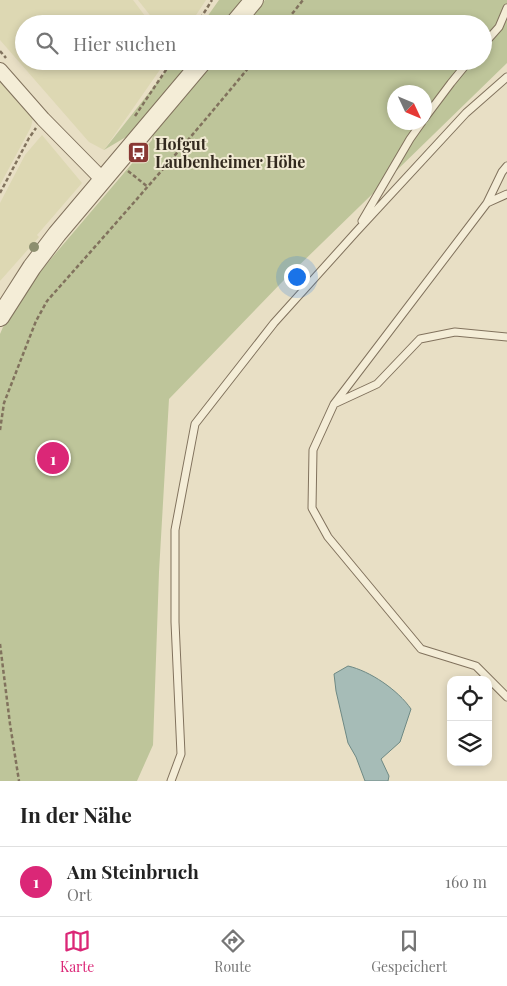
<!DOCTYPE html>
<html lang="de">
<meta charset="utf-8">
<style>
:root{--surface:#fff;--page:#f6f6f6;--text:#222;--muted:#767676;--line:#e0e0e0;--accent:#db2777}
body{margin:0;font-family:"Playfair Display",serif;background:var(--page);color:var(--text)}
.controls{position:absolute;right:15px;bottom:15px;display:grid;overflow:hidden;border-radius:10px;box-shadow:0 2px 8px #0003}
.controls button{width:45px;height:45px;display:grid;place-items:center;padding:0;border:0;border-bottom:1px solid var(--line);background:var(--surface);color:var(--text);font:25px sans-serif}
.compass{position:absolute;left:387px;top:85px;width:45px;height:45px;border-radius:50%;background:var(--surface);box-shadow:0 2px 8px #0003;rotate:134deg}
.you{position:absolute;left:296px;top:276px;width:18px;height:18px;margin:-12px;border:4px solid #fff;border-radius:50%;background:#1a73e8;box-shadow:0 0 0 8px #1a73e833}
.badge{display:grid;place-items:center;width:32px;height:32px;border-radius:50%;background:var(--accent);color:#fff;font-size:16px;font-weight:700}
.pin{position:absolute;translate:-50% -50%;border:2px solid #fff;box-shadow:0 1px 5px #0006}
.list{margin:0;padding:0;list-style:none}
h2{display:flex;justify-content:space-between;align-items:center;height:65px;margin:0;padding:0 20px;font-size:21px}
h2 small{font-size:16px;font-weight:400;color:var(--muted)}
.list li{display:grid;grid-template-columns:32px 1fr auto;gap:15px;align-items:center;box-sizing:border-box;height:70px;padding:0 20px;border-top:1px solid var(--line)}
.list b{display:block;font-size:19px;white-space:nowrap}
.list p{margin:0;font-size:16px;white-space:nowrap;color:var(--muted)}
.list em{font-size:16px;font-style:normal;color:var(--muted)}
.icon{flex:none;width:28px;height:28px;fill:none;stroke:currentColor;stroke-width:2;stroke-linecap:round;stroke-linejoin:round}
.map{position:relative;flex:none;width:507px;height:781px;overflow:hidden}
.search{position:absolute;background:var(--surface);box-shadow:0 2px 8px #0003;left:15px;right:15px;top:15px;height:55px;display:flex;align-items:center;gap:12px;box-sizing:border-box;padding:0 18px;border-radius:28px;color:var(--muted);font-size:19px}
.sheet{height:135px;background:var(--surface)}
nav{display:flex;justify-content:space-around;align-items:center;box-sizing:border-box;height:70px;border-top:1px solid var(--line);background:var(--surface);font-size:14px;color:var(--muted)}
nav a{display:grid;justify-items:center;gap:2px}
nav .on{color:var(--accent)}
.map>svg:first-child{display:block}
</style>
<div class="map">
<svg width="507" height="781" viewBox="0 0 507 781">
<rect width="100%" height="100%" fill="#e8dfc5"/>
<path fill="#ddd8b3" d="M0 0H133L151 24H24V61H166L104 150 89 142 0 40Z
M138 0H206L190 24H157Z
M0 80 33 118 31 127 0 185Z
M42 135 82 183 37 235 39 237 0 281V203L25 155Z"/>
<path fill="#bec59a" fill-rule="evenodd" d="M219 0H245L225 24H202Z
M265 0H507V63L285 279 169 399 159 572 153 745 137 781H0V334L3 327 27 287 152 140 153 135 214 61H483V24H245ZM394 92H424V122H394Z
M174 61H193L126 137 104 150Z"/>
<path fill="#a6bcb7" stroke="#6e8984" d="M348 666C370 671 398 690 411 709L400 742 381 759 389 776 388 781H365L356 757 348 743 336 691 334 674Z"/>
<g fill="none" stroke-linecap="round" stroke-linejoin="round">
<defs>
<path id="service" d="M483 45 499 27 507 8
M424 119 451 83 469 61
M507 166 502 172 487 203 334 404 313 450 312 508 328 537 421 649 476 666 507 697
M487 203 507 194
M362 221 410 139 422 122
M336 403 377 384 420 339 455 332 507 337
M171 781 181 754 175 622V530L195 424 274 323 356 232 466 113 507 77"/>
<path id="minor" d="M0 70 43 119 103 180"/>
<path id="tertiary" d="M234 24 254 0
M0 317 32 267 57 234 203 61"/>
</defs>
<use href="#service" stroke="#81725d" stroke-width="9"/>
<use href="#minor" stroke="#81725d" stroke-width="16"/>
<use href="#tertiary" stroke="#81725d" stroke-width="20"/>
<path stroke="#81725d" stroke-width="2.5" stroke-dasharray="4 2.5" stroke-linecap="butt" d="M197 24 212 0
M284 24 303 0
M0 51 6 58
M135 116 172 61
M128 171 148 187
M0 193 29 138 36 128
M0 430 4 403 36 321 47 301C117 222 187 143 254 61
M0 644 10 724 19 781"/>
<use href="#service" stroke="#f4edd7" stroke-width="7"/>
<use href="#minor" stroke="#f4edd7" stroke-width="14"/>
<use href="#tertiary" stroke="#f4edd7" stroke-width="18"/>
</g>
<circle fill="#8d8f6f" cx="34" cy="247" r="5"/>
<defs>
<symbol id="bus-square" viewBox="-11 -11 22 22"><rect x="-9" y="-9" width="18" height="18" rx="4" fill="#893834" stroke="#f1ead3"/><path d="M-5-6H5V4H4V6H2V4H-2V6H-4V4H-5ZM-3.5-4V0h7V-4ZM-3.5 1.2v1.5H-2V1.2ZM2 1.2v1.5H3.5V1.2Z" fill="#fff"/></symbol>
</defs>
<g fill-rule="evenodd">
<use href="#bus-square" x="126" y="140" width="25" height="25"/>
</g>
<g text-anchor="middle" stroke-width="4" stroke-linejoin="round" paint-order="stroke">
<g font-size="16" font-weight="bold" fill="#332a1f" stroke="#f1ead3" text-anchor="start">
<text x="155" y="150">Hofgut<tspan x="155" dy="18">Laubenheimer Höhe</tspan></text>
</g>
</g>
</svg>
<div class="controls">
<button><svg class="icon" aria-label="locate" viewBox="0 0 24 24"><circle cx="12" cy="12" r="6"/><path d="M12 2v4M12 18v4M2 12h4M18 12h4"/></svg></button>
<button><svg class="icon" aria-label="layers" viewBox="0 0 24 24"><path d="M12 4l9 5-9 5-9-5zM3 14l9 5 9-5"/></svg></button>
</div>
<svg class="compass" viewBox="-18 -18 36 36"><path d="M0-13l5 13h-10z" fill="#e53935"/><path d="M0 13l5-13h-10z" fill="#767676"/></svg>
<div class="you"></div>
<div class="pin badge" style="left:53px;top:458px">1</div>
<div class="search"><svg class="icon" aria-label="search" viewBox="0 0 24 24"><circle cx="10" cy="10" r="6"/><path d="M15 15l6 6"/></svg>Hier suchen</div>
</div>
<section class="sheet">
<h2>In der Nähe<small></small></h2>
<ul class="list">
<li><span class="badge">1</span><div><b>Am Steinbruch</b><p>Ort</p></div><em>160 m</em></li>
</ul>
</section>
<nav>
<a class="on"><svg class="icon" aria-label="map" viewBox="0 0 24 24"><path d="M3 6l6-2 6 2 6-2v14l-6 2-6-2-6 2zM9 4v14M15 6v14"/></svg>Karte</a>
<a><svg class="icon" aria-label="directions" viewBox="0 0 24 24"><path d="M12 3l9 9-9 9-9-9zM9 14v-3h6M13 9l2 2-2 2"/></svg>Route</a>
<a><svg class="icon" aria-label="saved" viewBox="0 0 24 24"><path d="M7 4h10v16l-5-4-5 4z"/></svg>Gespeichert</a>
</nav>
